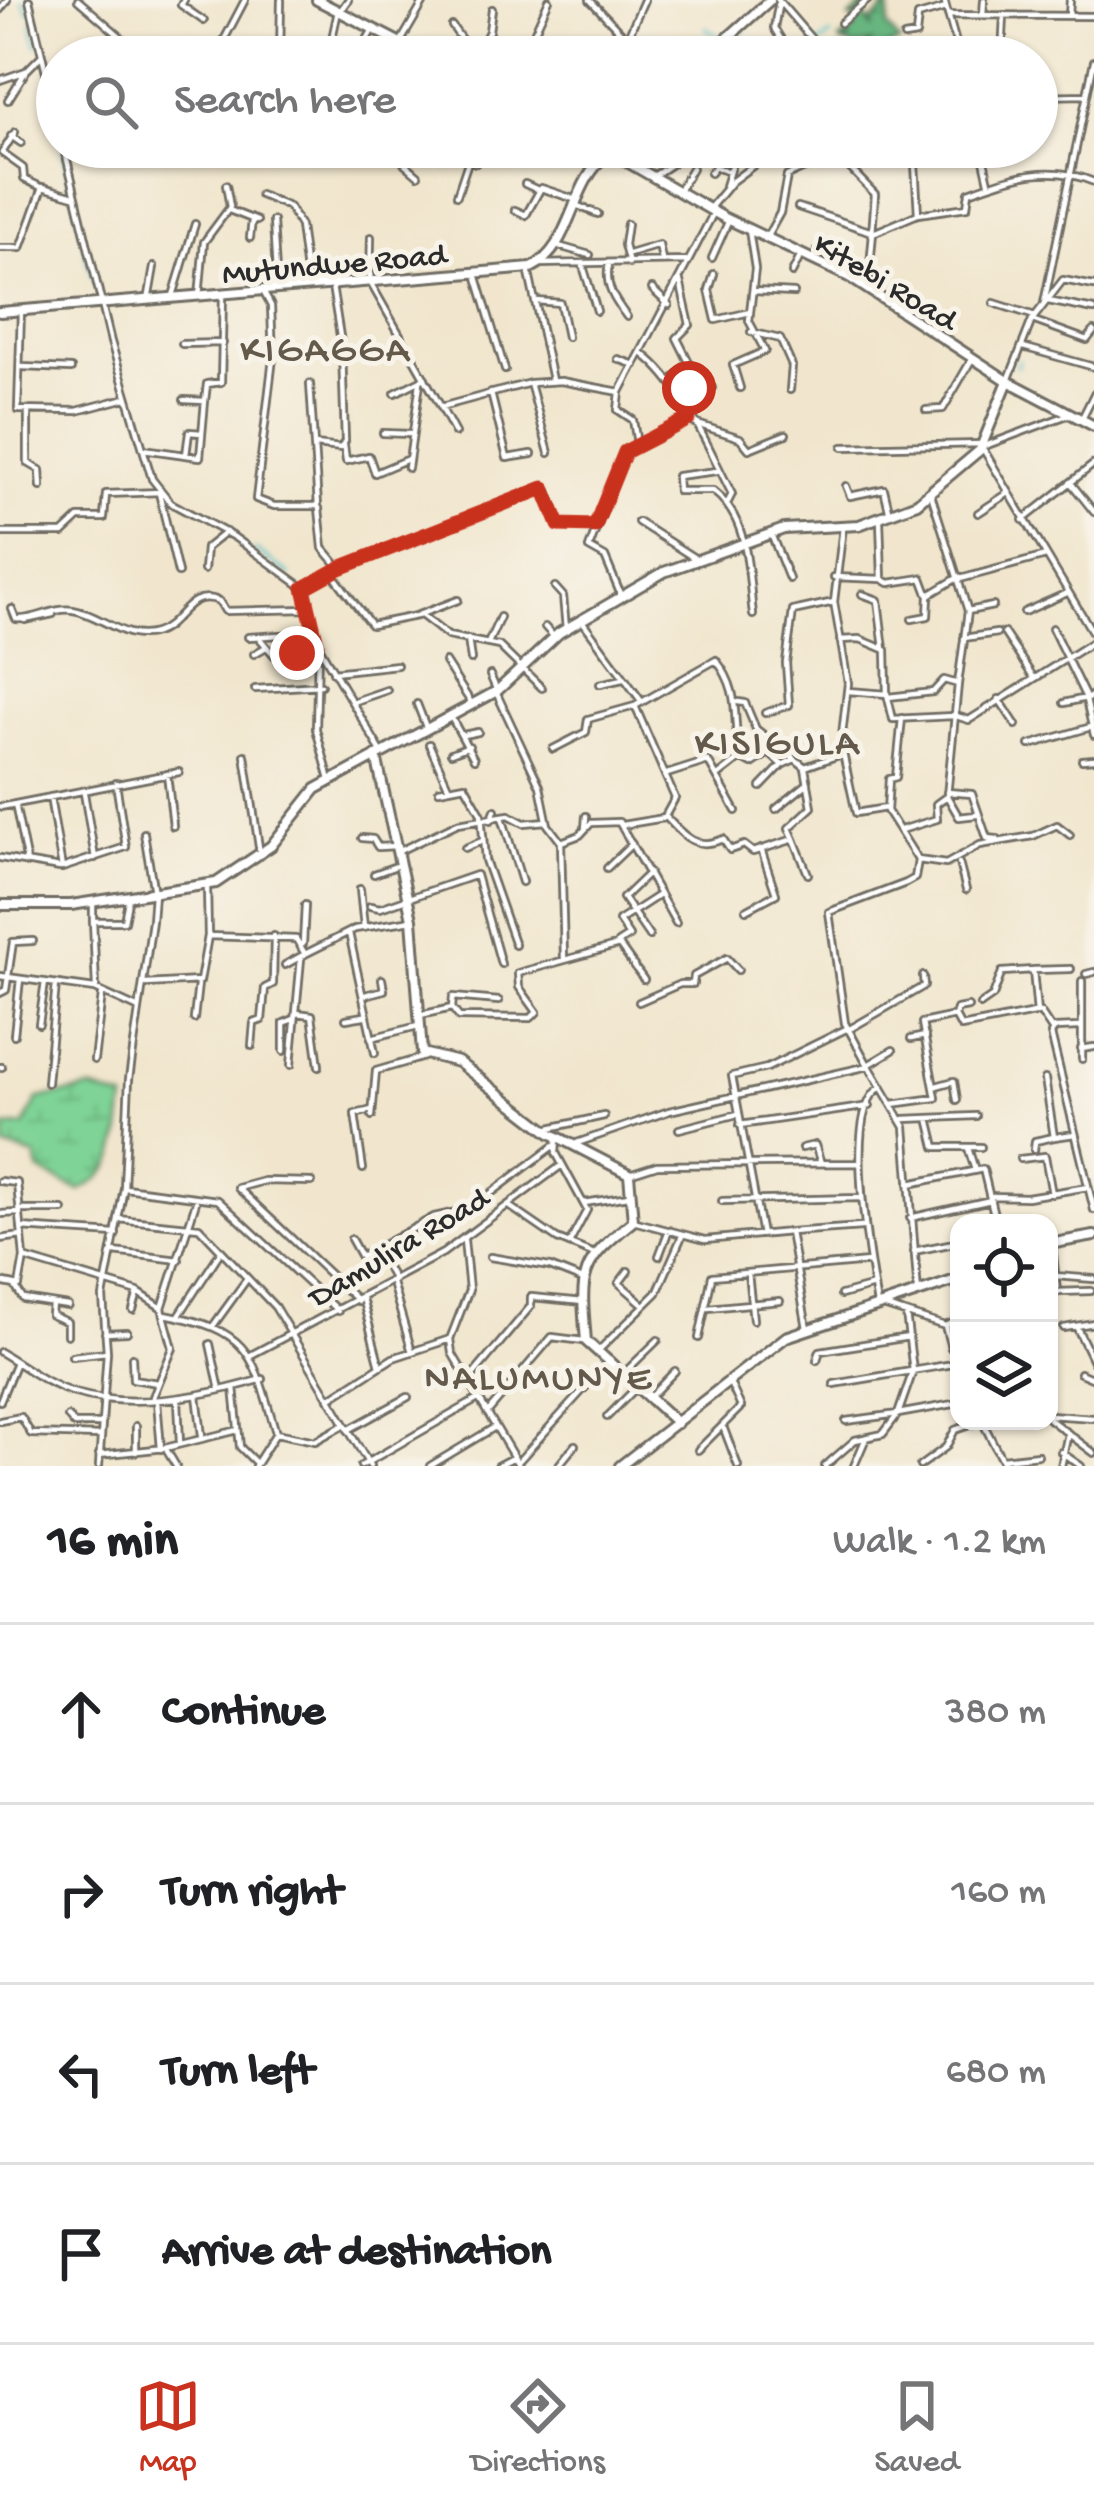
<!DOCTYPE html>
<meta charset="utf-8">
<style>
:root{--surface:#fff;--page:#f6f6f6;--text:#202124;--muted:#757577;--line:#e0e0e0;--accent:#c8321e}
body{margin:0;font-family:"Gochi Hand",sans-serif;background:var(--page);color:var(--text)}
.controls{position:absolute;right:36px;bottom:36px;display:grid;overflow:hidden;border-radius:24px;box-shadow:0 3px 9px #0004}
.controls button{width:108px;height:108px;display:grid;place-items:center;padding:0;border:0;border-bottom:3px solid var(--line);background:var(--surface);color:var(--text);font:60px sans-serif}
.stop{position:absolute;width:36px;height:36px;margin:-27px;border:9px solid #c8321e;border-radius:50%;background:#fff}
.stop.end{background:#c8321e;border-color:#fff;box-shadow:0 3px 12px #0008}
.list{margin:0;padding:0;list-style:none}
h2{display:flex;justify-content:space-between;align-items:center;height:156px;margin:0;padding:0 48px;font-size:51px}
h2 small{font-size:39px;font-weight:400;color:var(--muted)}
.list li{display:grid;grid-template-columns:78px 1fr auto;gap:36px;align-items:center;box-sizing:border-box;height:180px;padding:0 48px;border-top:3px solid var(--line)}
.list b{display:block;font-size:45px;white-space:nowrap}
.list em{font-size:39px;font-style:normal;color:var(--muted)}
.icon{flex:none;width:66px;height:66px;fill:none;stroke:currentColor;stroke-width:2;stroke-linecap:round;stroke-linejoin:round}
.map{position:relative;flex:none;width:1094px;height:1466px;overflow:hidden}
.search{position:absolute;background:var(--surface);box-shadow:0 3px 9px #0004;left:36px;right:36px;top:36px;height:132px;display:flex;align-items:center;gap:30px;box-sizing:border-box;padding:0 42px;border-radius:66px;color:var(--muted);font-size:45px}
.sheet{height:876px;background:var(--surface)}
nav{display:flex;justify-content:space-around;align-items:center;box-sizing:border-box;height:168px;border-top:3px solid var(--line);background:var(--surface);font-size:33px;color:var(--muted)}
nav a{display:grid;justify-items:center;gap:6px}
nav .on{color:var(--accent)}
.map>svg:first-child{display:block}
</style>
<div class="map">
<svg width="1094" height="1466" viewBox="0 0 1094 1466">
<defs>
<pattern id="forest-firs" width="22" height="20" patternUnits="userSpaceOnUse" patternTransform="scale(3)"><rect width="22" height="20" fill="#67b57f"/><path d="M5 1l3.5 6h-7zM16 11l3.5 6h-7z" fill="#559368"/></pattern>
<pattern id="wetland-marsh" width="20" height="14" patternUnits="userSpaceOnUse" patternTransform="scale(3)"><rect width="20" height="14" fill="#7fd396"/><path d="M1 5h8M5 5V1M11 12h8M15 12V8" fill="none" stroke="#6eb581"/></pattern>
</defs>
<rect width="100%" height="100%" fill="#f7f3e8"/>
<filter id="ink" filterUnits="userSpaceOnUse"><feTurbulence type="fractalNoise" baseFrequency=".00833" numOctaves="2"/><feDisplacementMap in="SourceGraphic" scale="24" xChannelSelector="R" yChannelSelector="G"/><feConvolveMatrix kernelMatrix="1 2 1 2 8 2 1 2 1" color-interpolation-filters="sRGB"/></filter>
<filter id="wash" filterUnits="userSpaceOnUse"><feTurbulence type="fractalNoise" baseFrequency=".004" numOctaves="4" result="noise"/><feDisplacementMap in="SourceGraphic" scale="48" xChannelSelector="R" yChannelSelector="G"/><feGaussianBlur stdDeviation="2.7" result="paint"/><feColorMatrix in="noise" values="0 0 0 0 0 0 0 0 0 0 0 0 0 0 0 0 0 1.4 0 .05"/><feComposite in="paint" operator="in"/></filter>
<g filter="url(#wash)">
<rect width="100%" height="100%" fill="#f1e6cd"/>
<path fill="url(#forest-firs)" stroke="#497055" stroke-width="3" d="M879 0H890L888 27 900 42 885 48V57H860L871 43 853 48 847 44 851 36 844 44 839 40 856 28 855 17 849 19 867 3 870 9 862 12 873 29 872 21 885 10Z"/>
<path fill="url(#wetland-marsh)" stroke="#557f60" stroke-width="3" d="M91 1089 125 1100C119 1141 122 1172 79 1190L39 1171 36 1156 5 1147 6 1127 24 1126 38 1099Z"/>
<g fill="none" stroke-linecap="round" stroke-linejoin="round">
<path stroke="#53c0ca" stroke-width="3" d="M23 0 29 13
M31 0 33 7
M35 10V12
M32 23 34 31
M706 28 724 41
M34 33 38 46
M737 39 746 28
M728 43 730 42
M718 52 727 45
M801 57 831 35
M51 101 54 117
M55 119 57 128
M62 147 69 177
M595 147 598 149
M69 180 72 193
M74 199 78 215
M78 218 79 224
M80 227 81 235
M82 237 83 243
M84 245 89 267
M90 270 95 285
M1016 367 1019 360
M612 479 614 475
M255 550 290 575
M307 592 315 618"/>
</g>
</g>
<g filter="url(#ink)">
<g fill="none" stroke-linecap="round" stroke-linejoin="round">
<defs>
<path id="street" d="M29 0 57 118
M78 0 135 49 161 57
M184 0 181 5 204 21
M590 0 627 39
M778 0 827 57
M944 0 960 57
M779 1 774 28 787 49
M0 10 7 0
M340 11 348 0
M948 15 1094 16
M983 15 984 0
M1069 16 1070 0
M841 23 868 0
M452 26 466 46 461 57
M904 37 916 35 918 16 946 8
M531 41 551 50 549 57
M400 43 425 0
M101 56 121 38
M215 57 245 0
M280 57 281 0
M328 57 338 11
M357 57 373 29
M476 57 489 31 492 9
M523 57 549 0
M610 57 627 39 644 0
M1002 57 1004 15
M0 80 26 71 42 55
M1037 96 1087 95
M8 100 26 71
M15 132 2 153 23 168 24 179 41 187
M11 136 21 143
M64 147 111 342 152 479 171 503 234 537 304 588 318 645 382 753
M392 147 406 157
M414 147 404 163 418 175
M429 147 476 163 480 147
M785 147H796
M981 147 989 182
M273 151 274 147
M525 156 528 147
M710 173 715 167 729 172
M652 177 697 147
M525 184 538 190
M725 186 737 147
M678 192 692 168
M260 195 289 207 300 226 308 287
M457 195 468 162
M573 204 598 214
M798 207 872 232
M709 209 731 182 778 147
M229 210 257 221
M515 210 526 215 541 188 574 199
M918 214 967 207 969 192C1013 176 1050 163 1094 182
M273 221 277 290
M627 224 624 245 629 264
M371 237 370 282 441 407 530 383 561 381 620 392
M250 238 252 220
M766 238 780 213 787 176 836 154 875 194 872 235
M555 245 590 255
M0 248H21L43 187 74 196
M629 254 659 245 662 260
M712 258 729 220
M813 260 821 244
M539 264 688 261
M609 264C604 286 615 301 627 317
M583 266 597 311
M528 269 552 380
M792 273 801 255
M476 274 505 370
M714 274 709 290 716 320 750 312
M868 288 873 233 918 214 914 147
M652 289 669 305
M754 291 794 293
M264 293 271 306 273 358 256 499 274 506H318L310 384
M199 297 204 242 230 207 226 185
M172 299 195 224
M148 301 154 267
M537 301 560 303 567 337
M1048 301 1094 310
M994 303 1035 316
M1044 303 1094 61
M21 310 18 410 77 411 126 398
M1032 320 1087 340 1094 331
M751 332 780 339 792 366 790 390
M182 344 223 343
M1023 347 1094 367
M643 354C684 385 709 450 732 494L727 504
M618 359 635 365
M22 367 71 369
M1008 381 1032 320 1063 280 1094 286
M671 382 689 362 677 338 690 325 680 281
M530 383 549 453
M740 388 733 365 765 351 749 321 755 269 749 230
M395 393 425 378
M491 393 507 458 532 454
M679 399 701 376 712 388
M184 400 205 401 207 384 221 382 223 295
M441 407 455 433
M926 410 943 409 972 359
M28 412V463L40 470 41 487
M1070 414 982 447 1094 635
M1081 420 1094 394
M694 423 740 438 749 449 786 434
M383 433 410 434
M637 444 633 420 618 410 620 392 714 212
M315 445 341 448 345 441 342 349 332 286
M344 445 346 461 369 456 375 473 408 459
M843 447 983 444
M143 449 200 457 205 401
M186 455 189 432 202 433
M408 468 420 383
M717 471 677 476 678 491H713C750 519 748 573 753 615
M1071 483 1094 512
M846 486 850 496 884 489 889 510
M159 493 178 573
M931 494 968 611 958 684
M319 508 323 548 340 568
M978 513 1007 494
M1023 520 1094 464
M638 522 696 559
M843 527 834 602 848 683 841 744 856 813 886 808
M0 533H63L79 518H104L106 494 161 492
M771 534 789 579
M204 570 206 548 226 532
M332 573 371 625 421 615 448 636 499 646 542 688
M834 577 882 579 880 520
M882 579 889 583 922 578 928 594
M960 579 1046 556
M555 587 563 596 566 629
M304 588 340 568 541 488 548 491 559 525 595 526
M620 593 605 557 589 548 625 452 689 419
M862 594 878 600 884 649
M12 609 16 619C36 621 52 607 73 610 101 614 125 643 155 633 181 625 187 588 219 601L225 611 310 609
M968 611 993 606
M1024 612 1067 593
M418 615 458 600
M912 619 928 616 929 595 959 577
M25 620 53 614
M583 622 642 702 635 706 675 798 664 818 622 825
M545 627 554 637
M1052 628 1086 698 1064 703
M1004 633 1034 678
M248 637 314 633
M964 638 997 633
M468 639 471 660
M261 640 281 663
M840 640 860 639 886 650 887 694
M489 641 500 617
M318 650 316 729 330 780
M254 654 266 647
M287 659 317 643
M445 662 472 704
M333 672 397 665
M490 675 497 691
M600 684 623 679
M255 689 321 685
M848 691 887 694 893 719 953 716
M496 692 540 786 548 825 561 842 564 959
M1094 694 1086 700 1094 735
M888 697 933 692 944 680 958 684 947 796 936 804 937 819 901 830
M999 699 1016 725
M352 702 387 690
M642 702 716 660C744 695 730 723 741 758
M738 702 745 703 756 729 795 759
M417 704 426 727
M765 713 789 705 786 663 793 611 834 602
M953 715 969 720 1094 641
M451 717 474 759
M902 718 896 777 889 779 887 811 918 860 946 864 980 845 1033 836 1057 825 1070 835
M463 735 478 732
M429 744 449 788
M1030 745 1091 727
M553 749 586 732 588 719 635 706
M451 753 469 746
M245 755 260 854
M1082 760 1094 759
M167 774 173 826
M667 774 708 761 736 811
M719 775 741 758 752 764 769 753 782 765 795 759 805 767 842 754
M761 787 782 765
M439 790 465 785 481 813 485 860 515 945
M947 792 972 794 987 838 997 839
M84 793 95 858
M947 796 959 817 976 815
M50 797 62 868 126 847 116 783
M15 804 27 863
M0 807 179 772
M776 809 808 783
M665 816C684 836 695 851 723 839L730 850 744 845 753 852 794 839 808 874
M502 817 522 882
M491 820 495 810
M585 829 586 816
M362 838 373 839 378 847 396 846
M794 839 789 828 812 807 805 768
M561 842 580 835 591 823 619 822 676 923
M465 848 482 841
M397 852 458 823 509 815 524 823 547 821
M0 858 60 868
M959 863 966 890
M607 868 632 844
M649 873 623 898 649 936
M374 874 399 865
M360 889 364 928
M93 902V921H124L129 896
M370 906 380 908 476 875 501 964
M746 910 776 894 761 849
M93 921 96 987
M349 933 375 1053
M208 936 296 939 305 954 285 965
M618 943 629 936 619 921 659 895
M303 944 305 905
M305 954 355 929 412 920
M1086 974 1094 972
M0 976 95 989 139 1009
M1082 981V1059
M146 984 200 981 208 936 207 887
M0 993 6 990 13 942 33 941
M365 995 384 990 382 979
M639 1002 680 984H693L694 976 727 958 738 970
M980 1005 993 996 1002 972 1033 970
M452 1008 459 1017 531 1018 537 1012 519 987 518 973 619 945 644 980
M297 1013 312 1015 319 1066
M1037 1013 1033 970 1071 969
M420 1015 452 1008 453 997 499 1001
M955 1016 961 1027 1040 1012 1052 1030
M194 1019 198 984
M346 1019 364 1016
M39 1024 45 982
M1079 1027 1055 1028 1051 1034 1094 1210
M848 1030 924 986 923 976
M14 1035 20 979
M371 1038 418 1026
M911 1039 925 1036
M252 1046 254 1023 262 1020 265 988 273 984 274 936
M1081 1049 1094 1047
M893 1050 868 1065 845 1023 829 912 906 883 915 878 918 860
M284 1051V1023L294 1019
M94 1060 102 995
M291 1065 301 959
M0 1067H2
M1045 1079 1054 1137 1075 1134
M47 1083 56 984
M936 1086 954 1081 957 1100
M892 1104 936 1098 922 1023 955 1016 957 1009 968 1007
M372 1116 376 1071 424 1057
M929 1118 936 1147H981
M904 1119 976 1116
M740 1125 870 1106
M545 1129 604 1116
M679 1129 738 1114
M557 1137 556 1153 587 1210 569 1244
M577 1143 669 1111 869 1066 905 1127 918 1294
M802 1148 815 1145 821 1163
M968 1148 975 1170
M1034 1150 1035 1141 1054 1137 1049 1138
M1020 1159 1045 1156 1052 1194
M363 1169 355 1114 372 1110
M629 1174 657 1165 859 1163
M0 1181 17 1183 24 1258 19 1286 0 1282
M312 1182 264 1181 238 1188 358 1301
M909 1184 983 1169 996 1223
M125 1188 218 1200 338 1311
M992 1196 1027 1197 1088 1187
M722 1201 860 1198
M584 1203 629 1196
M509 1206 557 1239 592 1253
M20 1210H63
M0 1214 18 1213
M910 1218 991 1200
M118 1219 199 1227 275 1307 370 1466
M633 1221 705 1240 790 1232 807 1328
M21 1228 116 1234
M790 1232 862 1227
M762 1235 732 1076 767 1068 848 1028
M0 1239 22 1236
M351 1239 361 1257 434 1217 470 1209 554 1146
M464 1240 469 1290 450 1339 452 1353 519 1466
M1052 1244 1057 1292 1091 1291
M376 1249 394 1280
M914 1251 959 1242
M114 1252 179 1260
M659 1256 669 1230
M490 1257 550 1267 583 1280
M24 1258 138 1292 162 1308 173 1348 153 1397
M628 1271 619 1283 642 1303
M748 1273 753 1320
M1056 1276 1094 1279
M392 1283 412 1352
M16 1288 23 1299 68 1306
M841 1295 874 1286
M362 1298 380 1366
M52 1304 51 1315 67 1322V1335
M877 1305C871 1267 840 1105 882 1087
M886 1307 945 1326 951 1348 959 1353
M162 1308 196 1202
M708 1308 780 1301
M133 1310 138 1292
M165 1314C253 1331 253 1356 276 1433
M178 1317 221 1251
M213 1326 247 1279
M945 1326 959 1320
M1076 1326 1094 1363
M1064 1328 1094 1323
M105 1333 127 1332
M699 1338 712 1276 869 1262
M210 1344 220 1390
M599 1350 657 1293 682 1236
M0 1352C24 1366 49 1386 75 1393 134 1410 206 1396 263 1379
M72 1356 107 1352
M249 1356 443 1253 562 1165
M132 1357 133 1379 158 1383
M817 1360 820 1351 909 1337
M624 1373 658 1340
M1080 1373 1094 1379
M468 1381 531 1306V1297L584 1302
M834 1384 959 1363
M234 1387 240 1447 255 1462
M197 1395 202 1436
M649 1398 675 1371
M178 1399 180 1444
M329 1399 393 1358 450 1339
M0 1401 16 1362
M157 1401 161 1449
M487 1413 552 1337 584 1341
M1049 1415 1094 1418
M68 1417 74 1424H100
M607 1417 638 1386
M1049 1419 1094 1453
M0 1421 21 1417 31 1434 100 1436
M846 1421 898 1414 913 1371 906 1314
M982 1421 1005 1466
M136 1426V1452
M724 1429 738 1466
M348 1430 408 1397
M698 1450 741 1407 730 1383
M167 1451 176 1466
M1061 1452 1081 1466
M99 1455 165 1448 238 1430
M1002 1459 1038 1455
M517 1463 610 1360
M99 1466 107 1352 103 1297 124 1188 129 1079 152 921 154 893 144 833
M255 1466 276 1433 315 1441 344 1425
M361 1466 478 1399
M430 1466 495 1427
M497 1466 514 1457
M558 1466 575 1445
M825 1466 855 1440 883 1434 898 1414 959 1403
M854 1466 866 1438
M920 1466 946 1447 955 1430 981 1421
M1061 1466 1068 1433"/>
<path id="secondary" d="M317 0 428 57
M706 57 770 0
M601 147 723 217 849 277 1008 381 1094 426
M0 312 531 268C573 248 570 182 608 154
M376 756 412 919 422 1053 458 1062 550 1133 629 1174 633 1221C579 1264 580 1272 586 1341L677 1423
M0 905H71L216 883 271 846 316 789 497 691 559 633 664 572 784 529 859 525 917 503 980 450 1008 381
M1049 1244 1094 1236
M620 1466 786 1337 959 1279"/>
</defs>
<use href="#street" stroke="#706c64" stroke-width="10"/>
<use href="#secondary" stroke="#706c64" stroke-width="14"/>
<use href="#street" stroke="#fff" stroke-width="4.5"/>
<use href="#secondary" stroke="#fff" stroke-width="8"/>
</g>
</g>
<g fill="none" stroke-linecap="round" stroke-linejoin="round" filter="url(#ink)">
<path stroke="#c8321e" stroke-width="15" d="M297 653 317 643 304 588 340 568 544 488 559 525 595 526 625 452 689 419 680 399 689 388"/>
</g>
<g text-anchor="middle" stroke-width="10" stroke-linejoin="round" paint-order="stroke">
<g font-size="33" fill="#2b2b2b" stroke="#f7f3e8">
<text transform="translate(334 261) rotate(-5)" y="12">Mutundwe Road</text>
<text transform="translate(887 279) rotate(31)" y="12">Kitebi Road</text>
<text transform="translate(397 1245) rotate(-31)" y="12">Damulira Road</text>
</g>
<g font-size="39" letter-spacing="3" fill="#645a4c" stroke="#f7f3e8">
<text x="326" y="360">KIGAGGA</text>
<text x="778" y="753">KISIGULA</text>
<text x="539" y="1388">NALUMUNYE</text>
</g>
</g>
</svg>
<div class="controls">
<button><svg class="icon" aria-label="locate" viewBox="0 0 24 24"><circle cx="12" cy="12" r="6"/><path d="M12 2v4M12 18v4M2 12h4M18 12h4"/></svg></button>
<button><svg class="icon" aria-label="layers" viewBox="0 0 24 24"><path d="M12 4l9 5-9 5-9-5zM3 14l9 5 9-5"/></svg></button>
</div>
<div class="stop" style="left:689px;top:388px"></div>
<div class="stop end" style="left:297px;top:653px"></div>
<div class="search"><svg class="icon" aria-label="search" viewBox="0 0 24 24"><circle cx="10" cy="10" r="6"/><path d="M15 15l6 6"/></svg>Search here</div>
</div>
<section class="sheet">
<h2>16 min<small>Walk · 1.2 km</small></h2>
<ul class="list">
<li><svg class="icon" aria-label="ahead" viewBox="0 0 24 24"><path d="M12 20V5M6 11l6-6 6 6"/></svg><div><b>Continue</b></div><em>380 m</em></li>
<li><svg class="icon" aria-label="right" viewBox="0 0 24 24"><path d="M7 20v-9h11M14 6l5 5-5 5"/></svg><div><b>Turn right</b></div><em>160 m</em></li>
<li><svg class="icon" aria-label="left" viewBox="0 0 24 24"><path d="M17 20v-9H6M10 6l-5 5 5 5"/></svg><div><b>Turn left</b></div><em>680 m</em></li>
<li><svg class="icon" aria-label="arrive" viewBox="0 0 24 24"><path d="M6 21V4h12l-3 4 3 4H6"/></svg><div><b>Arrive at destination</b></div></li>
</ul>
</section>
<nav>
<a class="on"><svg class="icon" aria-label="map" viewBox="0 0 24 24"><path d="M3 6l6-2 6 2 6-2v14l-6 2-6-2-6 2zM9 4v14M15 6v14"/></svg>Map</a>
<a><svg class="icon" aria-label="directions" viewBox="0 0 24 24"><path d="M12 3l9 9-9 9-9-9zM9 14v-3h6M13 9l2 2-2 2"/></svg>Directions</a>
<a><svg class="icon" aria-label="saved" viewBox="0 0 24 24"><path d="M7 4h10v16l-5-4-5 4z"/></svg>Saved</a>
</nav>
